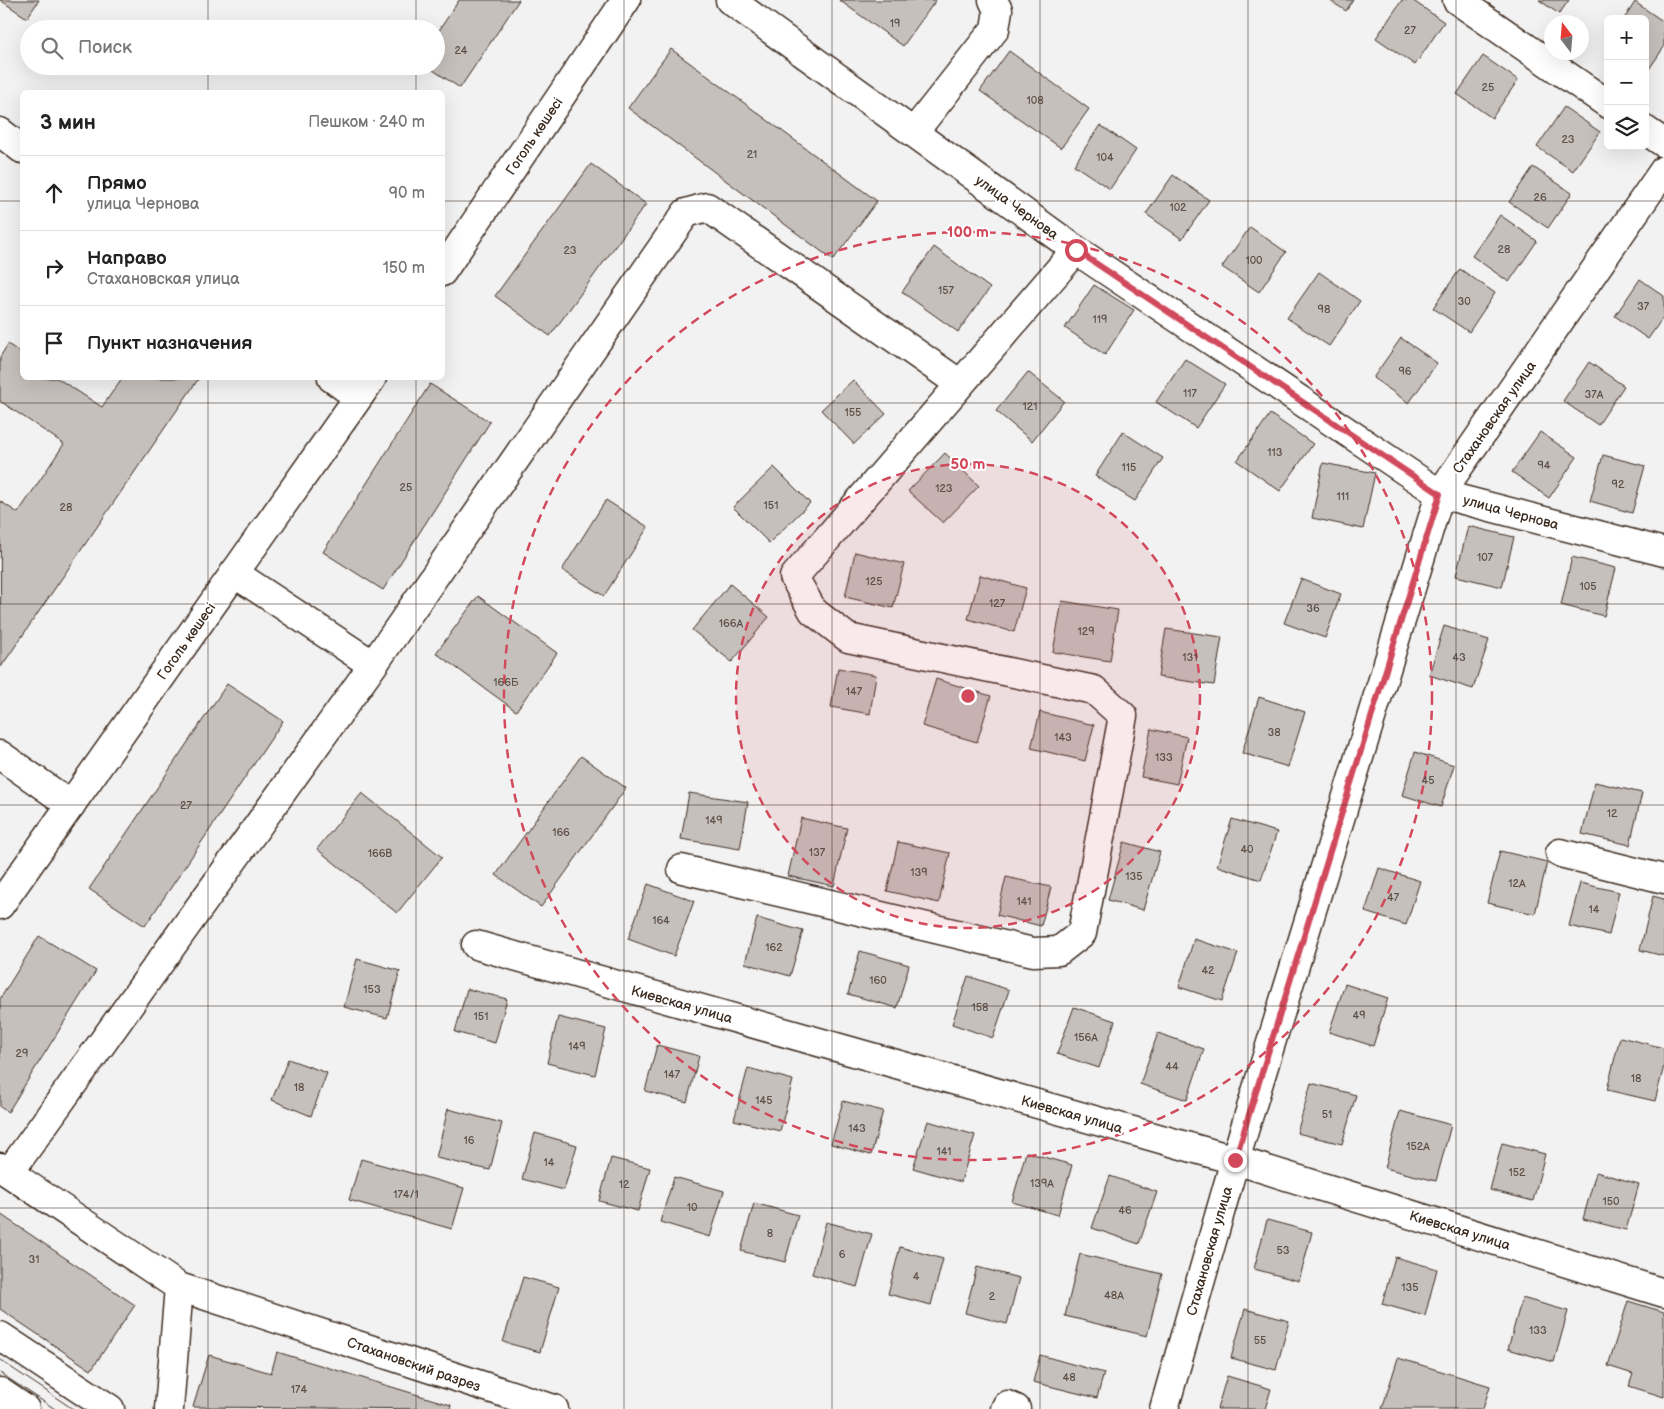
<!DOCTYPE html>
<html lang="ru">
<meta charset="utf-8">
<style>
:root{--surface:#fff;--page:#f2f2f2;--text:#222;--muted:#767676;--line:#e0e0e0}
body{margin:0;font-family:"Balsamiq Sans",sans-serif;background:var(--page);color:var(--text)}
.controls{position:absolute;right:15px;top:15px;display:grid;overflow:hidden;border-radius:8px;box-shadow:0 5px 20px #0002}
.controls button{width:45px;height:45px;display:grid;place-items:center;padding:0;border:0;border-bottom:1px solid var(--line);background:var(--surface);color:var(--text);font:25px sans-serif}
.compass{position:absolute;left:1544px;top:15px;width:45px;height:45px;border-radius:50%;background:var(--surface);box-shadow:0 5px 20px #0002;rotate:344deg}
.stop{position:absolute;width:15px;height:15px;margin:-11px;border:4px solid #d1495b;border-radius:50%;background:#fff}
.stop.end{background:#d1495b;border-color:#fff;box-shadow:0 1px 5px #0008}
.list{margin:0;padding:0;list-style:none}
h2{display:flex;justify-content:space-between;align-items:center;height:65px;margin:0;padding:0 20px;font-size:21px}
h2 small{font-size:16px;font-weight:400;color:var(--muted)}
.list li{display:grid;grid-template-columns:32px 1fr auto;gap:15px;align-items:center;box-sizing:border-box;height:75px;padding:0 20px;border-top:1px solid var(--line)}
.list b{display:block;font-size:19px;white-space:nowrap}
.list p{margin:0;font-size:16px;white-space:nowrap;color:var(--muted)}
.list em{font-size:16px;font-style:normal;color:var(--muted)}
.icon{flex:none;width:28px;height:28px;fill:none;stroke:currentColor;stroke-width:2;stroke-linecap:round;stroke-linejoin:round}
.map{position:relative;flex:none;width:1664px;height:1409px;overflow:hidden}
.search{position:absolute;background:var(--surface);box-shadow:0 5px 20px #0002;left:20px;top:20px;width:425px;height:55px;display:flex;align-items:center;gap:12px;box-sizing:border-box;padding:0 18px;border-radius:28px;color:var(--muted);font-size:19px}
.panel{position:absolute;background:var(--surface);box-shadow:0 5px 20px #0002;left:20px;top:90px;width:425px;height:290px;border-radius:8px}
.map>svg:first-child{display:block}
</style>
<div class="map">
<svg width="1664" height="1409" viewBox="0 0 1664 1409">
<rect width="100%" height="100%" fill="#f3f2f2"/>
<filter id="ink" filterUnits="userSpaceOnUse"><feTurbulence type="fractalNoise" baseFrequency=".02" numOctaves="2"/><feDisplacementMap in="SourceGraphic" scale="10" xChannelSelector="R" yChannelSelector="G"/><feConvolveMatrix kernelMatrix="1 2 1 2 8 2 1 2 1" color-interpolation-filters="sRGB"/></filter>
<g filter="url(#ink)">
<path fill="#c6c0bd" stroke="#3b2a1e" d="M0 0H39L27 18Z
M459 0H519L460 88 427 66H436V35Z
M839 0H936L903 46Z
M1329 0H1353L1346 11Z
M1402 0H1412L1444 22 1415 65 1376 38Z
M1539 0H1569L1559 14Z
M1635 2 1664 22V47L1645 75V19H1624Z
M671 49 877 201 833 260 628 108Z
M1009 51 1089 109 1061 148 980 91Z
M1483 56 1518 80 1492 118 1457 94Z
M1564 107 1600 132 1573 171 1537 147Z
M1100 125 1136 150 1110 189 1074 165Z
M591 164 646 204 550 336 495 296Z
M1533 167 1572 193 1548 228 1509 202Z
M1173 175 1209 200 1182 239 1146 214Z
M1500 215 1537 241 1509 282 1472 256Z
M1250 227 1286 252 1259 292 1222 267Z
M934 247 990 288 958 332 902 292Z
M1460 269 1495 293 1469 332 1433 308Z
M1319 272 1360 301 1329 346 1287 318Z
M1640 279 1664 296V316L1648 339 1615 316Z
M1094 285 1134 310 1105 355 1065 328Z
M1401 338 1437 363 1409 403 1373 378Z
M8 344 22 354V378H57L102 407 122 378H199L1 667 0 501 18 513 64 444 0 401V357Z
M1185 359 1225 384 1196 428 1156 402Z
M1589 362 1624 386 1598 425 1563 401Z
M1028 372 1064 401 1032 441 996 411Z
M853 380 886 414 854 444 821 410Z
M430 384 490 422 383 590 323 552Z
M1270 414 1313 444 1280 491 1237 461Z
M1123 432 1163 458 1135 501 1095 476Z
M1540 432 1577 457 1549 498 1512 472Z
M945 453 979 486 943 523 908 491Z
M1603 455 1645 466 1632 513 1590 501Z
M1323 463 1375 473 1363 529 1312 518Z
M774 467 810 503 769 543 733 507Z
M606 500 648 527 604 596 562 570Z
M1468 526 1514 537 1502 587 1456 576Z
M855 552 904 564 893 608 845 597Z
M1572 557 1616 568 1604 616 1561 605Z
M980 575 1026 588 1014 632 968 619Z
M1301 579 1341 594 1325 638 1284 623Z
M730 584 769 617 732 662 692 630Z
M478 596 557 653 516 711 436 653Z
M1062 601 1118 610 1110 661 1053 652Z
M1444 626 1489 640 1473 689 1429 675Z
M1166 629 1222 637 1214 685 1158 677Z
M838 668 876 675 870 714 831 707Z
M936 679 991 696 977 742 922 726Z
M227 684 283 721 145 926 89 889Z
M1259 697 1305 712 1288 767 1242 753Z
M1040 712 1094 725 1085 761 1031 748Z
M1151 729 1187 737 1177 784 1141 777Z
M1415 752 1454 765 1441 807 1402 795Z
M581 756 626 788 541 907 496 875Z
M1595 782 1642 793 1630 845 1582 834Z
M362 793 442 857 397 913 317 849Z
M689 793 748 802 740 849 681 839Z
M801 818 847 828 834 886 788 876Z
M1232 819 1277 832 1261 880 1217 866Z
M898 842 950 853 939 903 887 891Z
M1124 842 1160 852 1143 910 1108 900Z
M1500 851 1547 862 1535 914 1487 903Z
M1379 868 1420 881 1406 925 1365 912Z
M1006 877 1051 887 1041 926 997 915Z
M1580 883 1619 892 1609 935 1569 926Z
M648 884 694 901 674 956 628 939Z
M1653 896 1664 899V956L1640 950Z
M757 918 803 931 790 976 745 963Z
M39 936 96 971 8 1112 0 1107V999Z
M1194 939 1238 953 1222 1001 1179 987Z
M860 951 909 965 897 1008 848 994Z
M357 959 400 971 387 1018 344 1007Z
M968 976 1009 990 993 1038 952 1024Z
M1345 984 1388 998 1373 1046 1329 1032Z
M467 989 507 999 495 1043 455 1032Z
M1074 1007 1115 1021 1099 1068 1057 1054Z
M558 1017 606 1029 595 1075 547 1063Z
M1158 1033 1204 1049 1187 1100 1140 1084Z
M1620 1037 1664 1048V1066L1655 1101 1607 1090Z
M657 1045 699 1056 687 1102 645 1091Z
M288 1059 327 1073 311 1116 272 1100Z
M748 1068 793 1080 780 1131 734 1120Z
M1311 1083 1356 1095 1342 1144 1297 1133Z
M843 1101 883 1111 871 1155 831 1144Z
M448 1109 502 1123 490 1170 436 1158Z
M1400 1111 1451 1125 1436 1181 1385 1168Z
M928 1121 975 1135 961 1182 913 1168Z
M535 1133 577 1145 564 1190 522 1179Z
M1502 1143 1545 1154 1533 1201 1490 1190Z
M1026 1152 1072 1165 1058 1215 1012 1202Z
M611 1158 650 1168 638 1211 599 1201Z
M361 1159 464 1188 452 1229 349 1200Z
M1596 1172 1639 1184 1626 1230 1583 1219Z
M1110 1176 1157 1192 1139 1244 1092 1228Z
M674 1177 724 1191 710 1237 660 1222Z
M754 1203 798 1215 785 1262 741 1251Z
M0 1214 135 1305 91 1370 0 1309Z
M1267 1220 1312 1232 1299 1281 1254 1269Z
M826 1222 872 1234 857 1287 812 1274Z
M900 1247 943 1259 931 1305 888 1294Z
M1080 1254 1162 1274 1147 1336 1065 1316Z
M1395 1257 1437 1269 1425 1316 1382 1304Z
M977 1267 1019 1278 1007 1324 965 1313Z
M523 1277 559 1287 540 1352 503 1342Z
M1522 1298 1568 1311 1554 1362 1508 1349Z
M1628 1301 1664 1312V1397L1629 1386 1633 1374 1608 1366Z
M1245 1309 1289 1321 1276 1370 1231 1358Z
M277 1352 451 1405 450 1409 193 1407 209 1355 271 1373Z
M1040 1355 1104 1373 1097 1398 1033 1382Z
M1398 1358 1490 1386 1483 1409H1382Z
M1227 1376 1271 1389 1265 1409H1217Z"/>
<g fill="none" stroke-linecap="round" stroke-linejoin="round">
<defs>
<path id="minor" d="M730 0 1076 250 1440 494 1664 552
M1457 0 1608 104
M1645 130 1664 143
M0 132 22 149
M914 132 995 29 998 10 993 0
M332 378 358 397
M234 573 373 665
M0 755 71 805
M1560 853 1664 879
M682 869 1033 952 1059 951 1082 933 1123 716 1094 690 848 638 813 611 794 577 1076 250
M476 945 1235 1160 1664 1293
M0 1167 179 1287 554 1409
M9 1173 373 665 686 213 707 207 960 384
M169 1409 179 1287
M1005 1409 1007 1405 1016 1409
M1164 1409 1235 1160 1440 494 1664 170"/>
<path id="major" d="M442 272 626 0
M0 905 372 378
M0 1336 110 1409
M0 1392 25 1409"/>
</defs>
<use href="#minor" stroke="#3b2a1e" stroke-width="31"/>
<use href="#major" stroke="#3b2a1e" stroke-width="31"/>
<use href="#minor" stroke="#fff" stroke-width="28"/>
<use href="#major" stroke="#fff" stroke-width="28"/>
<path stroke="#3b2a1e" stroke-width="1" d="M0 1360 73 1409
M0 1373 55 1409"/>
</g>
</g>
<g fill="none" stroke-linecap="round" stroke-linejoin="round" filter="url(#ink)">
<path stroke="#d1495b" stroke-width="6" d="M1076 250 1440 494 1235 1160"/>
</g>
<path fill="none" stroke="#3b2a1e" stroke-width="1" stroke-opacity="0.55" d="M208 0V29M416 0V29M624 0V1409M832 0V1409M1040 0V1409M1248 0V1409M1456 0V1409M208 66V92M416 66V92M0 201H22M442 201H1664M208 378V1409M416 378V1409M0 403H1664M0 604H1664M0 805H1664M0 1006H1664M0 1208H1664"/>
<circle cx="968" cy="696" r="232" fill="#d1495b" fill-opacity=".12"/>
<g fill="none" stroke="#d1495b" stroke-width="2.5" stroke-dasharray="9 6">
<circle cx="968" cy="696" r="232"/>
<circle cx="968" cy="696" r="464"/>
</g>
<g text-anchor="middle" stroke-width="4" stroke-linejoin="round" paint-order="stroke">
<g font-size="11" fill="#5e5046">
<text x="895" y="27">19</text>
<text x="1410" y="34">27</text>
<text x="461" y="54">24</text>
<text x="1488" y="91">25</text>
<text x="1035" y="104">108</text>
<text x="1568" y="143">23</text>
<text x="752" y="158">21</text>
<text x="1105" y="161">104</text>
<text x="1540" y="201">26</text>
<text x="1178" y="211">102</text>
<text x="1504" y="253">28</text>
<text x="570" y="254">23</text>
<text x="1254" y="264">100</text>
<text x="946" y="294">157</text>
<text x="1464" y="305">30</text>
<text x="1643" y="310">37</text>
<text x="1324" y="313">98</text>
<text x="1100" y="323">119</text>
<text x="1405" y="375">96</text>
<text x="1190" y="397">117</text>
<text x="1594" y="398">37А</text>
<text x="1030" y="410">121</text>
<text x="853" y="416">155</text>
<text x="1275" y="456">113</text>
<text x="1544" y="469">94</text>
<text x="1129" y="471">115</text>
<text x="1618" y="488">92</text>
<text x="406" y="491">25</text>
<text x="944" y="492">123</text>
<text x="1343" y="500">111</text>
<text x="771" y="509">151</text>
<text x="66" y="511">28</text>
<text x="1485" y="561">107</text>
<text x="874" y="585">125</text>
<text x="1588" y="590">105</text>
<text x="997" y="607">127</text>
<text x="1313" y="612">36</text>
<text x="731" y="627">166А</text>
<text x="1086" y="635">129</text>
<text x="1190" y="661">131</text>
<text x="1459" y="661">43</text>
<text x="506" y="686">166Б</text>
<text x="854" y="695">147</text>
<text x="1274" y="736">38</text>
<text x="1063" y="741">143</text>
<text x="1164" y="761">133</text>
<text x="1428" y="784">45</text>
<text x="186" y="809">27</text>
<text x="1612" y="817">12</text>
<text x="714" y="824">149</text>
<text x="561" y="836">166</text>
<text x="1247" y="853">40</text>
<text x="817" y="856">137</text>
<text x="380" y="857">166В</text>
<text x="919" y="876">139</text>
<text x="1134" y="880">135</text>
<text x="1517" y="887">12А</text>
<text x="1393" y="901">47</text>
<text x="1024" y="905">141</text>
<text x="1594" y="913">14</text>
<text x="661" y="924">164</text>
<text x="774" y="951">162</text>
<text x="1208" y="974">42</text>
<text x="878" y="984">160</text>
<text x="372" y="993">153</text>
<text x="980" y="1011">158</text>
<text x="1359" y="1019">49</text>
<text x="481" y="1020">151</text>
<text x="1086" y="1041">156А</text>
<text x="577" y="1050">149</text>
<text x="22" y="1057">29</text>
<text x="1172" y="1070">44</text>
<text x="672" y="1078">147</text>
<text x="1636" y="1082">18</text>
<text x="299" y="1091">18</text>
<text x="764" y="1104">145</text>
<text x="1327" y="1118">51</text>
<text x="857" y="1132">143</text>
<text x="469" y="1144">16</text>
<text x="1418" y="1150">152А</text>
<text x="944" y="1155">141</text>
<text x="549" y="1166">14</text>
<text x="1517" y="1176">152</text>
<text x="1042" y="1187">139А</text>
<text x="624" y="1188">12</text>
<text x="406" y="1198">174/1</text>
<text x="1611" y="1205">150</text>
<text x="692" y="1211">10</text>
<text x="1125" y="1214">46</text>
<text x="770" y="1237">8</text>
<text x="1283" y="1254">53</text>
<text x="842" y="1258">6</text>
<text x="34" y="1263">31</text>
<text x="916" y="1280">4</text>
<text x="1410" y="1291">135</text>
<text x="1114" y="1299">48А</text>
<text x="992" y="1300">2</text>
<text x="1538" y="1334">133</text>
<text x="1260" y="1344">55</text>
<text x="1069" y="1381">48</text>
<text x="299" y="1393">174</text>
</g>
<g font-size="14" fill="#3b2a1e" stroke="#fff">
<text transform="translate(534 136) rotate(-56)" y="5">Гоголь көшесі</text>
<text transform="translate(1017 207) rotate(36)" y="5">улица Чернова</text>
<text transform="translate(1494 417) rotate(-55)" y="5">Стахановская улица</text>
<text transform="translate(1511 512) rotate(15)" y="5">улица Чернова</text>
<text transform="translate(186 641) rotate(-55)" y="5">Гоголь көшесі</text>
<text transform="translate(682 1004) rotate(16)" y="5">Киевская улица</text>
<text transform="translate(1072 1114) rotate(16)" y="5">Киевская улица</text>
<text transform="translate(1460 1230) rotate(17)" y="5">Киевская улица</text>
<text transform="translate(1209 1251) rotate(-74)" y="5">Стахановская улица</text>
<text transform="translate(414 1364) rotate(19)" y="5">Стахановский разрез</text>
</g>
</g>
<circle cx="968" cy="696" r="8" fill="#d1495b" stroke="#fff" stroke-width="2.5"/>
<g font-size="15" text-anchor="middle" font-weight="bold" fill="#d1495b" stroke="#fff" stroke-width="4" stroke-linejoin="round" paint-order="stroke">
<text x="968" y="237">100 m</text>
<text x="968" y="469">50 m</text>
</g>
</svg>
<div class="controls">
<button>+</button>
<button>−</button>
<button><svg class="icon" aria-label="layers" viewBox="0 0 24 24"><path d="M12 4l9 5-9 5-9-5zM3 14l9 5 9-5"/></svg></button>
</div>
<svg class="compass" viewBox="-18 -18 36 36"><path d="M0-13l5 13h-10z" fill="#e53935"/><path d="M0 13l5-13h-10z" fill="#767676"/></svg>
<div class="stop" style="left:1076px;top:250px"></div>
<div class="stop end" style="left:1235px;top:1160px"></div>
<div class="search"><svg class="icon" aria-label="search" viewBox="0 0 24 24"><circle cx="10" cy="10" r="6"/><path d="M15 15l6 6"/></svg>Поиск</div>
<section class="panel">
<h2>3 мин<small>Пешком · 240 m</small></h2>
<ul class="list">
<li><svg class="icon" aria-label="ahead" viewBox="0 0 24 24"><path d="M12 20V5M6 11l6-6 6 6"/></svg><div><b>Прямо</b><p>улица Чернова</p></div><em>90 m</em></li>
<li><svg class="icon" aria-label="right" viewBox="0 0 24 24"><path d="M7 20v-9h11M14 6l5 5-5 5"/></svg><div><b>Направо</b><p>Стахановская улица</p></div><em>150 m</em></li>
<li><svg class="icon" aria-label="arrive" viewBox="0 0 24 24"><path d="M6 21V4h12l-3 4 3 4H6"/></svg><div><b>Пункт назначения</b></div></li>
</ul>
</section>
</div>
